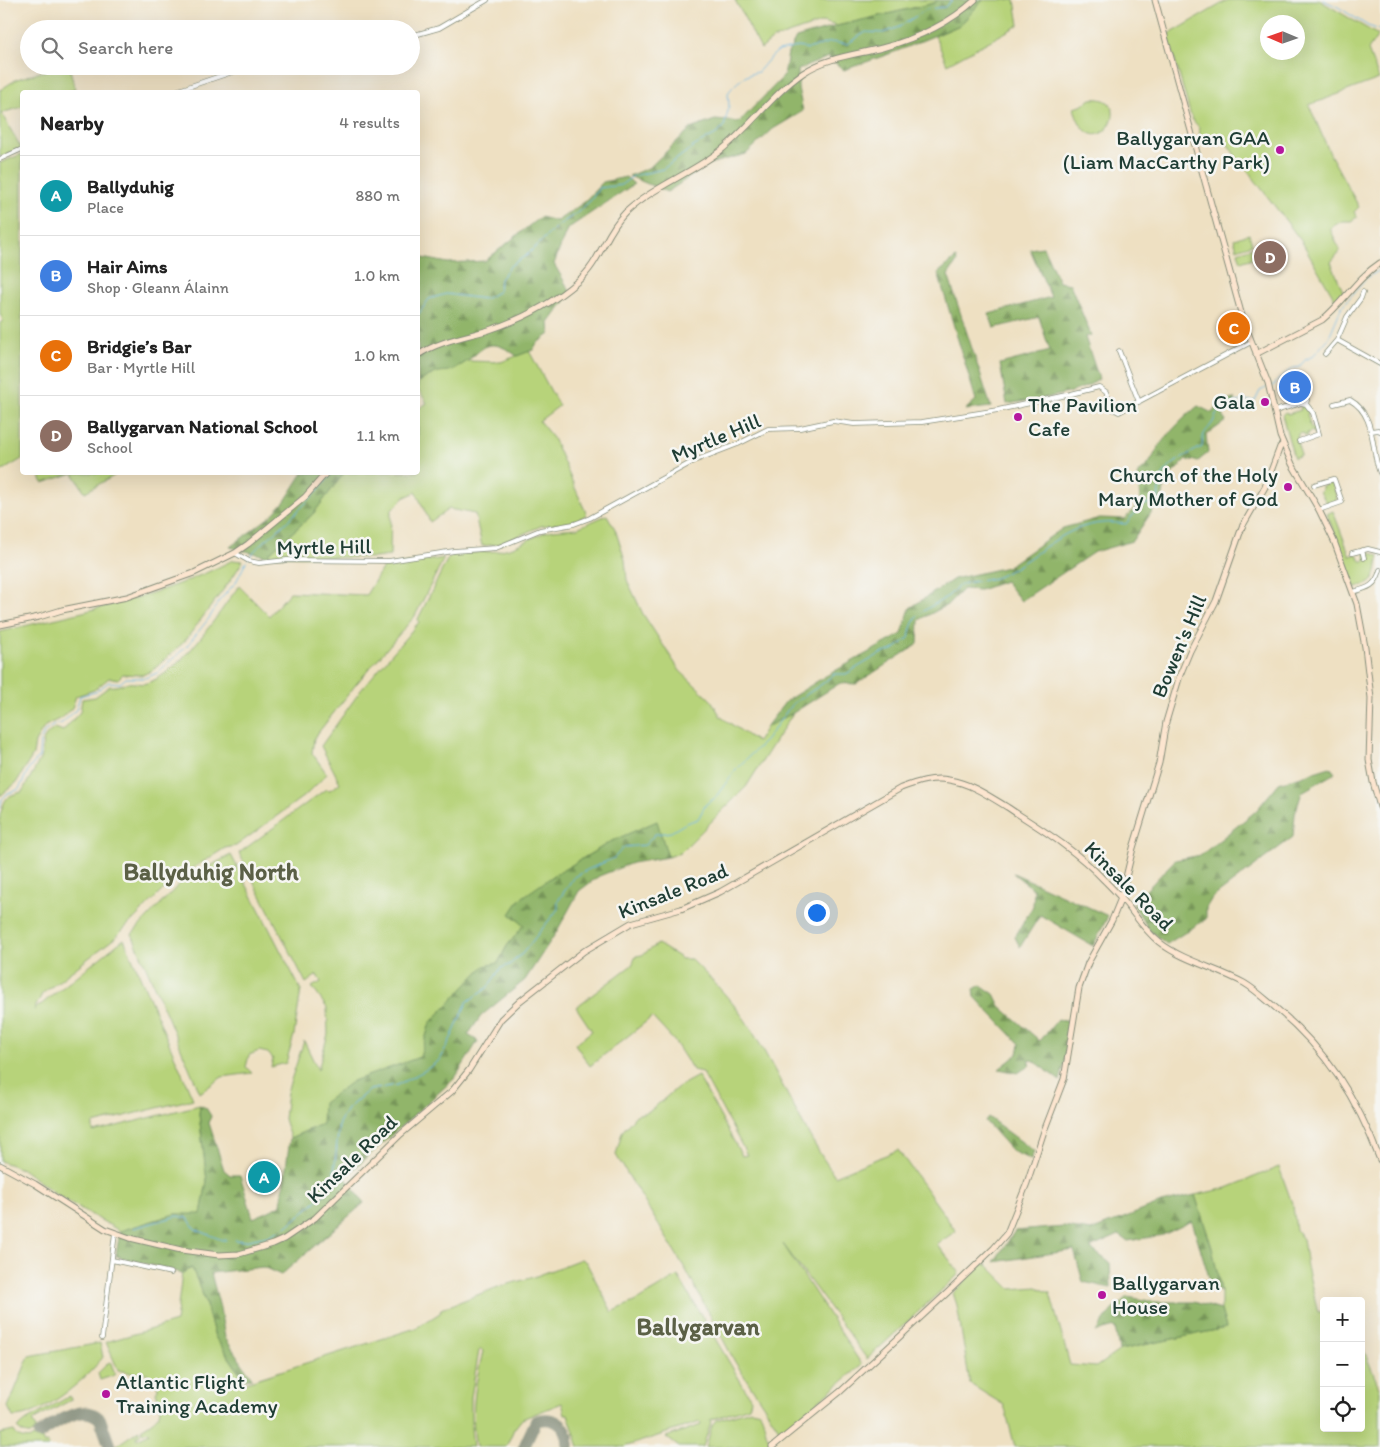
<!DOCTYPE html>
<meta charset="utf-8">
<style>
:root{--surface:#fff;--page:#f6f6f6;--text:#222;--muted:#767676;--line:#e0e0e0;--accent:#0b8043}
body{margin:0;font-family:Itim,sans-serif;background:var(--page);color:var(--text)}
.controls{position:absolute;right:15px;bottom:15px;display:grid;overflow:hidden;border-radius:5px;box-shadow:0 5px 20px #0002}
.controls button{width:45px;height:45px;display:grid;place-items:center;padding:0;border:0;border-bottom:1px solid var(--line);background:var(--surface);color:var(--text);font:25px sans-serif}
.compass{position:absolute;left:1260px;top:15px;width:45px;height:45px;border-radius:50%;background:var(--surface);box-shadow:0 5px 20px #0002;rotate:272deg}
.you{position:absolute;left:816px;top:912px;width:18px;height:18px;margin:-12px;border:4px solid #fff;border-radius:50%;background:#1a73e8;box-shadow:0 0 0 8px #1a73e833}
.badge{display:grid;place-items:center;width:32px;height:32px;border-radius:50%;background:var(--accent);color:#fff;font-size:16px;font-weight:700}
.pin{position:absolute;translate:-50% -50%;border:2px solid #fff;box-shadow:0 1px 5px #0006}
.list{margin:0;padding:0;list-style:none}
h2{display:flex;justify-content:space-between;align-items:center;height:65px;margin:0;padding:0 20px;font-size:21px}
h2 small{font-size:16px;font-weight:400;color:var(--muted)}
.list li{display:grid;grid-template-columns:32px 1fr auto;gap:15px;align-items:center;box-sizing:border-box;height:80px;padding:0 20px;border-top:1px solid var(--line)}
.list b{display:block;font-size:19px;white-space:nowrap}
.list p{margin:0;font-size:16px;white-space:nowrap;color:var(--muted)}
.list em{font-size:16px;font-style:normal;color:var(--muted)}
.icon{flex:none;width:28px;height:28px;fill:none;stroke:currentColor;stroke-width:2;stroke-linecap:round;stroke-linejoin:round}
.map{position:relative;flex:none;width:1380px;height:1447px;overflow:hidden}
.search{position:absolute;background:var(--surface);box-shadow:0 5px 20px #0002;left:20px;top:20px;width:400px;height:55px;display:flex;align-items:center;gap:12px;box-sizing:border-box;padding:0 18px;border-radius:28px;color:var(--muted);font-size:19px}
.panel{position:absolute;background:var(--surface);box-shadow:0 5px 20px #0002;left:20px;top:90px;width:400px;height:385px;border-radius:5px}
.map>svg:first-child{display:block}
</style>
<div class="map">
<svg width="1380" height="1447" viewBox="0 0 1380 1447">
<defs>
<pattern id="forest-firs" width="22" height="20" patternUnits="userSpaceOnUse" patternTransform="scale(1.25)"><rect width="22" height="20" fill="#91b56a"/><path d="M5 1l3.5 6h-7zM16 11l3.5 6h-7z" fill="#769458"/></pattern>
</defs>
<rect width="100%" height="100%" fill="#f6f6f2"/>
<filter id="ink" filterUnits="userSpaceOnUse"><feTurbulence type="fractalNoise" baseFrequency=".02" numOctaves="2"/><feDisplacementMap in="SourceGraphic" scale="10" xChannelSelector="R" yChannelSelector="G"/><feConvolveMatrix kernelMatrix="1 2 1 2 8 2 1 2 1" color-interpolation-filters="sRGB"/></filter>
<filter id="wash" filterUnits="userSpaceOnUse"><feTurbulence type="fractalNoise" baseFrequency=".0096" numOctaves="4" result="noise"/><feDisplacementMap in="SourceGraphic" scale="20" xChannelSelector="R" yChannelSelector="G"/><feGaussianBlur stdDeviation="1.12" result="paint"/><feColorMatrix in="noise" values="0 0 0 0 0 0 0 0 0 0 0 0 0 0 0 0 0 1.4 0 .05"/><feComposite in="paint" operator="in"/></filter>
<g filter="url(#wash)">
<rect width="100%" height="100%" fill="#eee0c2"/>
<path fill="#b7d37a" stroke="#6b8857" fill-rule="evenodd" d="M735 0H937L934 3 837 26 823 22 773 39 761 49Z
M983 0H1015L1019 25 947 64 935 36 960 25Z
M1228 0H1319L1378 35 1368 50 1379 79 1309 105 1331 156 1359 207 1354 212 1357 217 1351 221H1342L1330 228 1340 251 1331 262 1344 294 1336 301 1302 242 1245 167 1239 161 1222 136 1199 144 1198 142C1200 132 1202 128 1192 120L1168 35ZM1268 22H1298V52H1268Z
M62 66H69L75 89 67 92H22V107L1 113 22 149 0 157V90L17 79Z
M1091 99C1141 94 1093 175 1074 108L1081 106Z
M22 154V459L0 472V323L3 321 0 314V163Z
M1249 234 1252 244 1237 249 1234 239Z
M1253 247 1255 257 1241 262 1238 252Z
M529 351 559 406 539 421 553 438 587 515 571 522 541 526 500 544 482 546 475 514 449 509 430 522 416 492 405 497 391 511 390 556 375 558 266 556 313 514 344 473 418 472V409L427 403 418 389V382L437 372 452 370 468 361 501 362Z
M1303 405 1310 412 1307 414 1311 428 1315 427 1316 432 1314 434 1313 431 1307 433V436L1306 437 1303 433 1298 434 1297 443 1301 455 1294 458 1282 415 1285 412 1288 414 1301 410 1300 406Z
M38 473H119L85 492 73 473 43 483Z
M1330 483H1332L1337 498 1336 501 1327 503 1320 492 1322 490V486Z
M1333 511 1350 556 1357 554 1361 561H1365L1366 551 1379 556C1374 576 1378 584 1355 587L1327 514Z
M607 515 615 529 625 560 627 580 643 614 680 671 711 700 721 717 757 742 766 727 793 713 746 787 680 853 668 857 656 822 612 841 550 878 525 925 507 946 498 963 450 1004 430 1023 420 1057 389 1069 322 1124 290 1138 284 1119 287 1092 304 1041 318 1070 328 1034 327 1008 312 987 321 982 317 975 306 983 239 853 326 789 330 790 340 783 321 746 361 690 419 622 418 619 447 560 451 556 456 554 498 551 513 547 545 532 552 530 577 528Z
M444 558 415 616 357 683 314 738 312 753 327 774 308 793 236 846 225 848 171 882 116 937 42 994 34 1010 124 939 193 1099 93 1124V1132L200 1105 199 1114 207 1181 201 1215 175 1214 120 1231 62 1198 22 1169 0 1161V815C5 799 5 796 22 792 27 782 34 772 39 761 47 745 35 742 55 728L63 731 80 712 82 699 95 697 110 686C117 687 122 684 128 683 134 682 141 685 147 683 183 671 217 615 239 586L269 616 290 592 366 595 383 567Z
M233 560 243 561 232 578 184 642 152 671 142 675 123 674 118 679 109 678 94 690 76 696 72 708 61 718 45 726 35 742 33 755 16 783 0 796V632C79 612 160 598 233 560Z
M231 855 301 990 294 1035 286 1063 271 1067 273 1059 268 1053 259 1051 249 1055 246 1067 252 1073 222 1077 200 1093 132 934 184 879Z
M658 944 682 959H691C713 981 735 1003 751 1029 781 1077 802 1130 835 1176L898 1150 956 1231 937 1244 959 1272 957 1276 867 1359 783 1244 862 1365 781 1432 735 1362 686 1270 616 1155 622 1132 636 1115 650 1111 678 1087 698 1076 742 1156 747 1155 702 1072 693 1070 675 1042 652 1017 590 1066 575 1044 592 1031 576 1007 632 965 636 956 642 955Z
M1279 1167 1293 1206 1296 1230 1303 1239 1307 1267 1318 1312H1324V1428H1361V1343L1380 1390V1447H1015L1004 1405 970 1384 957 1305 953 1293 983 1264 987 1265 1011 1289 1037 1287 1050 1293 1070 1365 1096 1367 1120 1350 1226 1328 1221 1310V1291L1212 1248 1195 1195 1227 1188Z
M581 1259 586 1262 612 1312 638 1300 678 1276 751 1399 749 1407 710 1420 711 1422 703 1447H679L666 1437 701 1425 700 1422 624 1447H579L568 1414H565L562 1403 522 1419 514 1429 506 1447H476C470 1414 475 1384 483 1351L481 1349 479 1351 471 1397V1428L473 1447H114L139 1430 141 1434 136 1436 137 1439 150 1433 148 1431 143 1433 141 1429C160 1417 164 1414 156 1392L158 1389 157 1383 147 1373H131L118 1370 106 1342 176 1322 182 1273 192 1268 203 1295 215 1337 244 1379 243 1383 416 1328 440 1313 441 1309 498 1287 534 1277Z
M100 1343 103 1357C87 1379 40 1418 13 1417L8 1407 29 1356Z
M109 1362 111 1363 115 1375 100 1380 98 1373Z
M70 1396 71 1400 32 1421 38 1432C29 1436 23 1434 17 1428L27 1420Z
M751 1410 760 1412C767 1424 762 1429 771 1442L765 1447H706L712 1425 716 1420Z
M14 1431C19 1441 30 1440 40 1435L44 1444 47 1442 49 1447H0V1434Z"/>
<path fill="url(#forest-firs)" stroke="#58794f" d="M937 0H983L960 25 897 51 844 70 828 57 798 70V88L803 111 773 129 746 154 709 164 667 192 629 176 650 167 690 129 715 120 739 122 784 76 788 53 796 38 837 26 934 3Z
M626 177 634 184 567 229 554 264 571 293 549 323 550 334 537 343 533 350 517 356C482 330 483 356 454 369 449 372 444 371 439 372 431 374 424 379 418 382V257L448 263 485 261 540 217 557 221 583 203 603 182Z
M1043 247 1059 282 1070 284 1091 335 1085 337 1099 379C1076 396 1035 399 1007 404L1000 364 1050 351 1039 317 994 328 989 314 1051 297 1030 249Z
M956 258 957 262 948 275 991 407 965 410 976 400 938 273Z
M1235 399 1223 415 1226 421 1206 435 1208 453 1198 461 1186 460 1165 481 1163 495 1132 541 1094 552 1021 601 1005 581 980 590 963 589 947 605 919 620 918 644 856 684 840 683 793 713 766 727 786 701 824 677 902 634 910 608 954 579 1007 567 1063 528 1100 518 1125 519 1140 502 1138 473C1152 465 1153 454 1162 442 1173 429 1184 417 1198 406L1212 413 1221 401Z
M303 473H344L313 514 266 556 230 547 271 516 285 501Z
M1330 767 1335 773 1302 792 1295 814 1293 837 1212 898 1206 908V919L1167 944 1150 931 1133 904 1175 860 1201 855 1256 811 1279 783Z
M657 821 668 857 632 863 599 876 579 891 557 931 525 980 481 1016 468 1035 478 1041 455 1078 345 1177 364 1203 281 1275 263 1267 211 1273 220 1308 225 1338 252 1378 244 1379 215 1337 203 1295 192 1268 182 1273 116 1256 120 1231 175 1214H201L207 1181 199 1114 200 1105 206 1108 211 1116 209 1123 224 1170 230 1175H240L253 1218 267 1212 281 1205 290 1138 322 1124 323 1103 353 1081 420 1057 430 1023 484 966 498 963 507 946 524 925 510 914 520 899 550 878 612 841Z
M1013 873 1108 916 1093 946 1040 915 1020 947 1015 937 1033 906 1034 890Z
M981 985 994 994 1000 1006 1040 1041 1058 1019 1069 1022 1064 1065 1060 1081 1033 1060 1028 1061 1030 1065 1018 1073 999 1069 1018 1054 1020 1044 975 997 974 989Z
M988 1117 1034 1151 1031 1160 1012 1151 985 1121Z
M1195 1195 1212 1248 1221 1291 1212 1287 1192 1221 1163 1235 1128 1241 1119 1235 1090 1248 1110 1263 1111 1288 1083 1282 1074 1250 994 1262 1015 1231 1064 1227 1091 1231 1161 1203Z
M1127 1297 1156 1302H1194L1221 1310 1226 1328 1119 1350 1115 1327 1096 1332 1112 1310Z"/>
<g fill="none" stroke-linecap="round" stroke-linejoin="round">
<path stroke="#69b5e2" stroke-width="1" d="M1323 0 1338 7 1368 26 1380 30
M418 315 429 299 446 294 485 299 499 291 500 279 511 265 527 255 557 226 577 213 591 200 599 188 621 185 633 176 663 169 693 147 716 134 724 127 729 106 728 93C735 83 746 74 758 72L770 58 778 51 798 47 808 49 831 42 847 44 866 32 883 33 899 27 927 9 945 7 952 0
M1270 387 1274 385 1281 377 1293 368 1299 367 1305 360 1313 356 1328 339 1342 306 1368 277 1380 270
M248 559C259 544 267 540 279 529 298 511 317 493 333 472
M0 808 2 799 6 795 19 789 29 769 39 757 40 741 45 731 54 725 62 723 76 710 80 696 95 692 109 682 120 683 126 678H145L157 673 186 647 210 617 219 601 236 582 246 562
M134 1228 178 1216 188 1218 195 1229 222 1240H226
M235 1240 244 1241 268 1236 286 1227 329 1190 334 1173 339 1123 347 1109 369 1090 397 1085 424 1071 440 1060 452 1036 467 1002 487 988 501 968 509 965 522 954 558 909V901L573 878 587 870 614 858 624 847 645 845 655 834 671 832 686 823 698 819 706 804 715 798 736 769 766 740 792 704 822 684 834 674H846L880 654 893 650 909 638C912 611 928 610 948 596 952 593 955 588 959 586 971 579 988 582 1000 576 1045 553 1070 515 1126 524L1139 507 1158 500C1159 493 1159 485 1161 479 1167 464 1188 454 1202 447 1203 430 1205 434 1213 422 1215 418 1217 411 1221 408 1228 402 1246 400 1255 401L1260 391 1266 388"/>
<path stroke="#868e7b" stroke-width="12" d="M39 1434C56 1424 82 1401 100 1419L110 1447
M524 1447 536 1421C555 1415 570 1427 568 1447"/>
</g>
</g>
<g filter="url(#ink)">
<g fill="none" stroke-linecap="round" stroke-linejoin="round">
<defs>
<path id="street" d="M411 36 439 28 487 0
M173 92 250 66
M0 159 22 149
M1337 340 1380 364
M1119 351 1139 402
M1325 354 1337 340 1347 317 1361 298 1363 292
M1334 404 1350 400C1377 415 1370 449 1380 473
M1275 411 1301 403 1306 404
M1371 431 1378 430 1380 431
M1299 441 1319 434 1313 413 1306 404 1307 400 1302 387
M1314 485 1334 479 1342 502 1319 510
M1362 550 1364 558
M235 553 249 561 259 563 287 560 389 561 454 551 496 548 540 530 574 524 590 518 694 461 738 444 768 429 800 428 833 421 854 424 922 422 998 410 1067 395 1099 387 1106 392 1113 409 1119 412 1251 342
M1352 553 1368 549 1380 552
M1353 592C1368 588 1376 586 1380 570
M112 1260 171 1273
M102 1338 115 1233"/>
<path id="secondary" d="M1155 0 1243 320 1268 383 1280 436 1292 464 1319 510 1334 541 1357 604 1365 647 1371 698 1369 760 1373 782 1380 807
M1256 354 1322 320C1343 303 1357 278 1380 263
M418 355C439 341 465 337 489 330 520 320 553 303 578 281 600 263 605 233 625 213 651 188 692 173 720 151 750 128 771 95 803 73 827 57 855 55 882 48 915 39 950 23 975 0
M0 625 39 617 62 610 127 597 194 573 235 553 248 544 305 497 327 472
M0 1165 35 1184 105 1229 130 1238 181 1250 219 1255 239 1254 273 1244 284 1239 315 1218 401 1134 452 1091 469 1070 501 1019 520 1001 584 951 631 923 681 909 720 892 901 788C917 782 932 777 949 780 970 783 989 796 1007 807 1041 829 1076 850 1104 880 1110 886 1116 892 1122 899 1134 913 1144 930 1159 942 1183 961 1217 968 1244 983 1256 990 1266 1000 1277 1009 1327 1051 1357 1098 1380 1160
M772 1447 841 1391 947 1293 994 1248 1007 1233 1027 1183 1044 1131 1064 1079 1079 988 1088 963 1112 920 1121 898 1133 848 1159 763 1166 722 1180 675 1190 651 1216 601 1242 527 1265 487 1280 447 1283 444"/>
</defs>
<use href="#street" stroke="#868e7b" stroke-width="5.5"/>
<use href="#secondary" stroke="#868e7b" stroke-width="7"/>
<use href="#street" stroke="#fff" stroke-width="4"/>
<use href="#secondary" stroke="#fce5cf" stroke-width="5"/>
</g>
</g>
<g fill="#b5179e" stroke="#f6f6f2" stroke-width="2">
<circle cx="1280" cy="150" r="5"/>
<circle cx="1265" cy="402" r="5"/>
<circle cx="1018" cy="417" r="5"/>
<circle cx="1288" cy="487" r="5"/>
<circle cx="1102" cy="1295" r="5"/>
<circle cx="106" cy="1394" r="5"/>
</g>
<g text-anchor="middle" stroke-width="5" stroke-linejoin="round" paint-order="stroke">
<g font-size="21" fill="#1f3d34" stroke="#f6f6f2" text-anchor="end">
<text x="1270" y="145">Ballygarvan GAA<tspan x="1270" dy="24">(Liam MacCarthy Park)</tspan></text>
<text x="1255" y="409">Gala</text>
<text x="1028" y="412" text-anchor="start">The Pavilion<tspan x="1028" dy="24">Cafe</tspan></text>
<text x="1278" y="482">Church of the Holy<tspan x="1278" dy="24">Mary Mother of God</tspan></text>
<text x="1112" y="1290" text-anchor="start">Ballygarvan<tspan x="1112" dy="24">House</tspan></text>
<text x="116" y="1389" text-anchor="start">Atlantic Flight<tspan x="116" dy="24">Training Academy</tspan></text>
</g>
<g font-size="21" fill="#1f3d34" stroke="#f6f6f2">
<text transform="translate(716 438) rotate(-23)" y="7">Myrtle Hill</text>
<text transform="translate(324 547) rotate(-1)" y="7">Myrtle Hill</text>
<text transform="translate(1179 646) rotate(-67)" y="7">Bowen's Hill</text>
<text transform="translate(1129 886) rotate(45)" y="7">Kinsale Road</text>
<text transform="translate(673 891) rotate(-22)" y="7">Kinsale Road</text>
<text transform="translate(352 1159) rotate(-44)" y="7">Kinsale Road</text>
</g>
<g font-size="24" font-weight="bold" fill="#5b6046" stroke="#f6f6f2">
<text x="211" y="880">Ballyduhig North</text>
<text x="698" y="1335">Ballygarvan</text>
</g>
</g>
</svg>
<div class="controls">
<button>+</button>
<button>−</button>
<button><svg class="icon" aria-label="locate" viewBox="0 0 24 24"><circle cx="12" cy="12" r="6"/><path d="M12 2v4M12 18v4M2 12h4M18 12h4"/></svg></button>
</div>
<svg class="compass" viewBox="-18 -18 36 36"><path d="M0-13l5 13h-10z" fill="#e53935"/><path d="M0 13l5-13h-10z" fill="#767676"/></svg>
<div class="you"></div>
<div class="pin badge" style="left:264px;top:1177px;background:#0f9aa8">A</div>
<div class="pin badge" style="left:1295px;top:387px;background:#3f7fe0">B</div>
<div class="pin badge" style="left:1234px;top:328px;background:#e8710a">C</div>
<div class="pin badge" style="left:1270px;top:257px;background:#8d6e63">D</div>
<div class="search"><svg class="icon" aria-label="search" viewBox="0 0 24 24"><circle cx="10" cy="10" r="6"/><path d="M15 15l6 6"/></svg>Search here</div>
<section class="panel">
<h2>Nearby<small>4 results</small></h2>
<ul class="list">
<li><span class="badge" style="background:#0f9aa8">A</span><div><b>Ballyduhig</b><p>Place</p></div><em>880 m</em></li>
<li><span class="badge" style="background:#3f7fe0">B</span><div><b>Hair Aims</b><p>Shop · Gleann Álainn</p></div><em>1.0 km</em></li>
<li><span class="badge" style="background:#e8710a">C</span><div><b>Bridgie’s Bar</b><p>Bar · Myrtle Hill</p></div><em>1.0 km</em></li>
<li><span class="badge" style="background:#8d6e63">D</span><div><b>Ballygarvan National School</b><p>School</p></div><em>1.1 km</em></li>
</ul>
</section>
</div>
